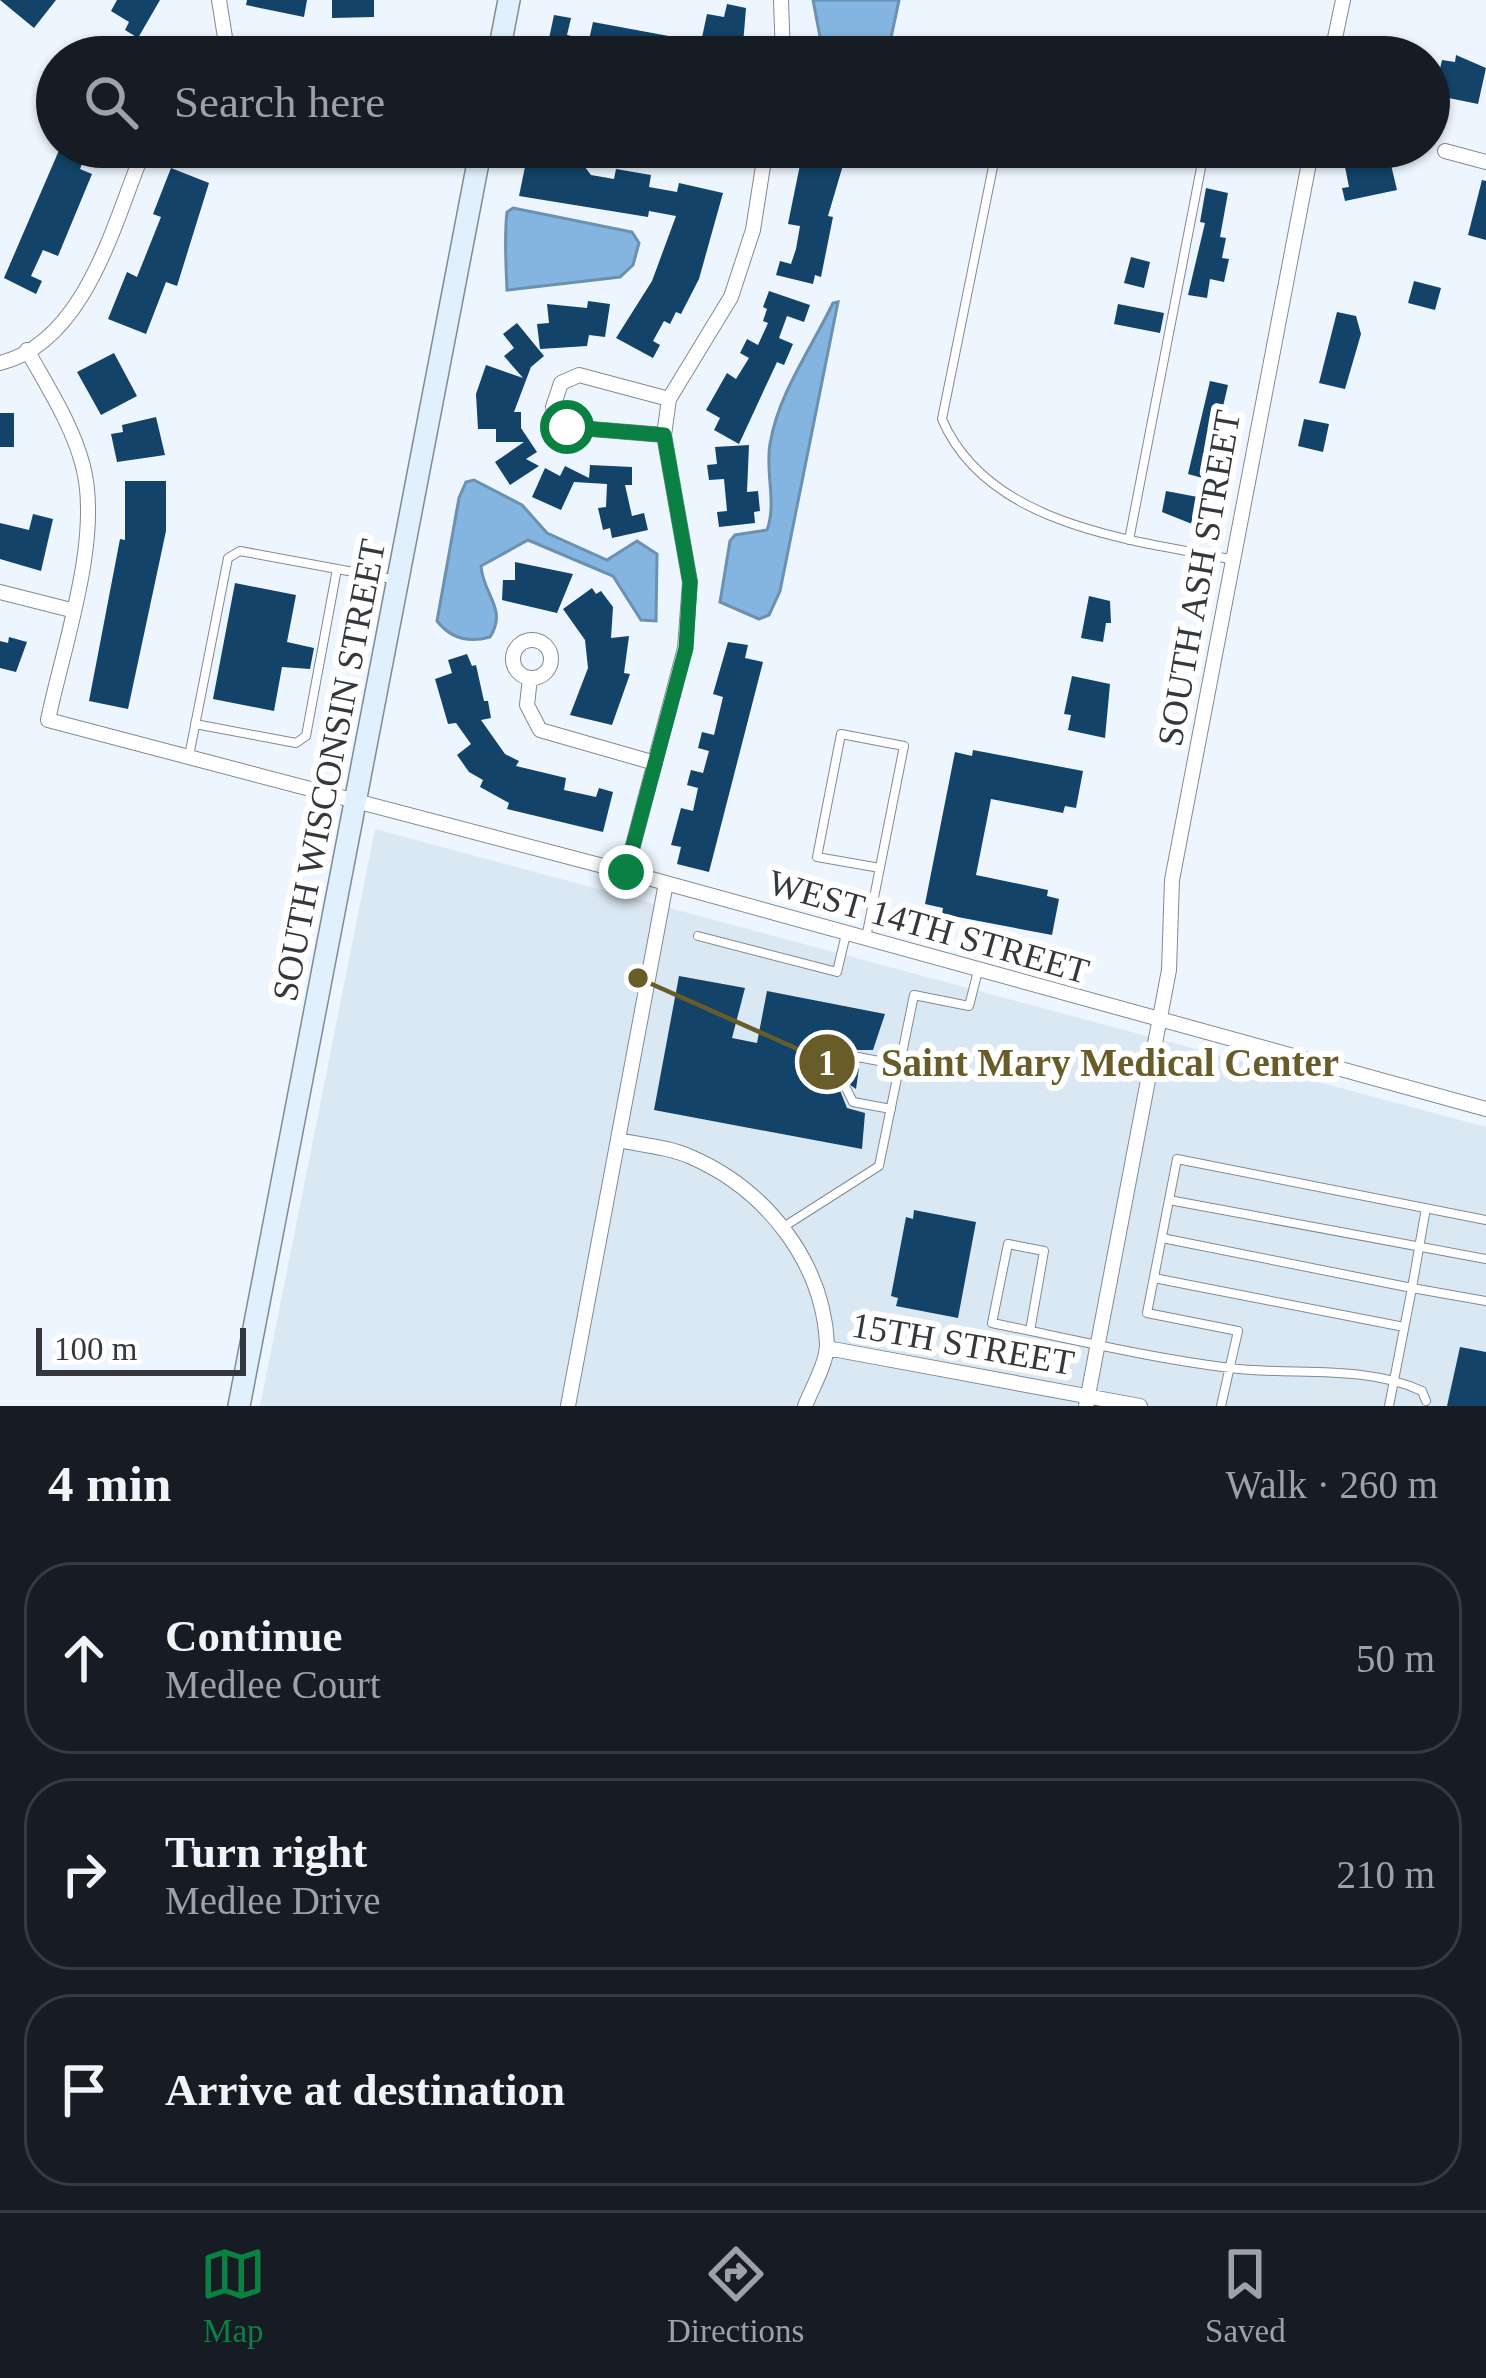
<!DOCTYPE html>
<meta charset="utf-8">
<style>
:root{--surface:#171b24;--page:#20242c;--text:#f1f3f6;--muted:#9ea1a6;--line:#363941;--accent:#0b8043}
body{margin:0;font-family:Georgia,serif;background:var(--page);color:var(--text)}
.scale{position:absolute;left:36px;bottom:30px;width:210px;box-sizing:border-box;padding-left:12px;border:6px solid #34383c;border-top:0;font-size:33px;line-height:42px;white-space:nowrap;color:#34383c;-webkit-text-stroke:9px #fff;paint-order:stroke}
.stop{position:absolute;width:36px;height:36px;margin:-27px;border:9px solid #0b8043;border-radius:50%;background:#fff}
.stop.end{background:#0b8043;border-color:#fff;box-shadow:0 3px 12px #0008}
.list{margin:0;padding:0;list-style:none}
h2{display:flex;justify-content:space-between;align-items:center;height:156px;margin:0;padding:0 48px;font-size:51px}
h2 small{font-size:39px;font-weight:400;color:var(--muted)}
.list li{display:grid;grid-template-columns:78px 1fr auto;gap:36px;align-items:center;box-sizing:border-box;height:192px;margin:0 24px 24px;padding:0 24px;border:3px solid var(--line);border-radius:48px}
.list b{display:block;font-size:45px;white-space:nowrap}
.list p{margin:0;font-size:39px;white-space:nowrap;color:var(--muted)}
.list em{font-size:39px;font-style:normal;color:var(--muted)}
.icon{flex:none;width:66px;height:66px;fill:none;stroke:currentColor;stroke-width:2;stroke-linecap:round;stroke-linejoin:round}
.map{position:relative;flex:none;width:1486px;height:1406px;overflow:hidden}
.search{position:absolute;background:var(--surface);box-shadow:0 3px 9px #0004;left:36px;right:36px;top:36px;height:132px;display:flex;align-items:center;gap:30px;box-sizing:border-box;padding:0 42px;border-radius:66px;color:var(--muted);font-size:45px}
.sheet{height:804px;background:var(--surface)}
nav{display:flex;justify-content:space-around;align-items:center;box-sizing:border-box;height:168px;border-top:3px solid var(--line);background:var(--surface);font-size:33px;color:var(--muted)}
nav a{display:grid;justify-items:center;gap:6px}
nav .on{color:var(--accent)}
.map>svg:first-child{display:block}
</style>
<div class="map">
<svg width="1486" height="1406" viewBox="0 0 1486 1406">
<rect width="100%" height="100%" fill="#edf6ff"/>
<path fill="#dae8f3" d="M375 829 1486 1127V1406H260Z"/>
<path fill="#84b5e0" stroke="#6c90af" stroke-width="3" d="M813 0H899L887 57 821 42Z
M513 208 632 232 639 243 633 265 620 277 507 290C506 264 504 237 507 212Z
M838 302 780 591 769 615 759 619 720 602 730 541 735 535 767 530C777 503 765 472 770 444 778 394 812 347 833 303Z
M474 480 522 505 547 533 607 560 637 541 657 554 656 621 641 620 613 576 528 540 481 566C483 595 508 609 490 637 469 643 451 639 437 621L459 498 466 482Z"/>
<path fill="#134368" d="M0 0H56L34 28Z
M117 0H160L138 38 125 30 129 22 111 11Z
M247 0H307L304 17 246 5Z
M332 0H374V17L332 18Z
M727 4 746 8 742 57H603L577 52 576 57H545L554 15 571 18 567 35 589 40 593 22 701 42 707 14 724 17Z
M1456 55 1486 68 1478 104 1434 95 1442 60 1455 62Z
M815 147 848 148 828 216 833 217 821 277 815 275 813 284 776 275 780 261 791 264 796 249 800 226 788 224 791 209 802 155 812 158Z
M60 148 84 159 80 169 92 174 58 256 43 250 31 276 42 281 36 294 4 278Z
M1387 148 1397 190 1345 201 1342 188 1349 187 1343 157Z
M528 152 581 162 591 175 614 179 616 169 651 175 649 187 677 192 679 183 723 193 699 279 681 314 676 312 670 324 664 321 653 341 660 345 653 358 616 338 652 281 676 216 649 211 648 217 519 196Z
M171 168 209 183 177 286 166 282 146 334 108 319 127 272 137 277 161 217 153 214Z
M1482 180 1486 181V240L1468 235Z
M1206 188 1228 193 1220 237 1226 238 1222 258 1229 259 1224 282 1210 279 1207 298 1188 295 1205 223 1200 222Z
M1131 257 1150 262 1144 288 1124 283Z
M1414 281 1441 288 1435 310 1408 303Z
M769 291 810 305 804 322 787 316 779 338 793 344 784 365 777 362 739 444 714 430 720 418 706 410 727 373 736 379 749 358 740 353 747 339 758 345 768 323 763 321 767 309 763 307Z
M588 301 610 304 605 337 589 335 587 346 540 349 537 324 549 323 547 304 587 308Z
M1118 304 1164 313 1160 333 1114 324Z
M1337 312 1356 316 1361 334 1345 389 1319 383Z
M517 323 544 356 531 367 514 412H521V428L537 452 526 459 539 466 510 485 495 462 524 442H496V429H478L476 394 486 365 523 378 504 356 514 348 503 334Z
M114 353 137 396 101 415 77 372Z
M1210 381 1228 385 1206 479 1188 474Z
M0 413H14V447H0Z
M156 417 165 455 117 462 111 434 123 432 122 425Z
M1304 419 1329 424 1323 452 1298 446Z
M749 445 747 492 758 491 760 511 754 512 755 523 719 527 717 512 727 511 724 479 709 480 707 465 717 464 715 447Z
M590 465 632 467V485H625L632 516 644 513 648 530 612 538 610 528 603 530 598 508 606 507 607 484 574 482 561 510 532 497 545 468 560 476 565 466 589 478Z
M125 481H166V531L128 709 89 701 120 539 125 540Z
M1166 491 1203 498 1197 526 1162 512Z
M33 514 53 519 41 571 0 559V523L29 530Z
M515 562 573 574 557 613 502 600 503 580H515Z
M235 583 296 595 287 642 314 648 310 669 282 667 274 711 213 699Z
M592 588 596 594 601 591 613 607 611 638 629 636 624 673 630 674 612 725 570 715 588 668 585 640 563 609Z
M1089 596 1110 601 1111 623H1106L1103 642 1081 638Z
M9 637 27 642 16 672 0 668V641L8 643Z
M728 642 748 645 745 658 763 662 709 872 677 864 681 847 671 845 681 808 693 811 698 788 687 785 691 770 703 773 709 751 698 748 702 732 714 735 723 697 713 694Z
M467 654 472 666 476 665 484 701H488L491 718 481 720 505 754 519 761 516 766 566 778 564 790 596 797 599 788 613 792 603 832 507 809 509 803 480 787 483 780 469 772 457 755 471 744 456 723 448 724 435 679 452 673 448 660Z
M1072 676 1110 684 1105 738 1068 730 1071 715 1064 714Z
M973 750 1083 771 1076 808 1065 806 1063 813 991 799 976 875 1048 890 1047 896 1059 899 1052 935 942 914 943 908 925 904 955 752 972 756Z
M679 976 745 988 732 1038 757 1043 767 991 885 1014 873 1050H854L844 1061 849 1072 859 1068 856 1089 846 1082 839 1088 847 1108 865 1113 862 1149 654 1110Z
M914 1210 976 1222 958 1318 896 1306 898 1298 891 1296 906 1217 913 1219Z
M1460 1347 1486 1352V1406H1447Z"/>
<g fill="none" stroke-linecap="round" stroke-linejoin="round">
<defs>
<path id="lane" d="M997 147 942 419C987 525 1130 540 1230 559
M1129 540 1205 147
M195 724 296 743 306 736 337 569
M189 756 228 558 240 551 397 580
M698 936 837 972 846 934
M866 938 904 746 841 734 817 857 880 868
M852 1064 858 1057 900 1065
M847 1090 853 1102 891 1109
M1169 1200 1486 1259
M785 1226 879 1166 914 995 969 1006 978 971
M1162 1238 1412 1288 1426 1208
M1154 1278 1404 1327
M1030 1331 1044 1251 1008 1244 992 1323C1071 1339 1150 1358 1230 1368 1293 1376 1364 1364 1422 1391L1426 1401
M1221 1406 1238 1331 1147 1313 1177 1159 1486 1220
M1389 1406 1412 1288 1486 1301"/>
<path id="street" d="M219 0 227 50
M781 0 783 57
M207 57 239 47 312 57
M364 57H366
M1331 57 1343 0
M715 147 764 157
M1445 151 1486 162
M27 350C48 388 72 424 83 466 102 539 63 647 48 720L626 872 1486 1109
M0 363C87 342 115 218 145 147
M664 435 567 427 553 407 561 383 579 375 669 399
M0 592 71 610
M513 659a19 19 0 1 1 38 0a19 19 0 1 1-38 0Z
M530 678 527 705 540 730 655 763
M626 872 685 648 690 582 664 435 669 399 731 297 753 230 766 147
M618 1140C642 1145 669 1147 691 1157 765 1189 823 1261 827 1344 827 1363 812 1388 805 1406
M827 1348 1140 1406
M568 1406 666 883
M1086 1406 1169 970 1172 880 1312 147"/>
<path id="secondary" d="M498 57 509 0
M239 1406 481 147"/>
</defs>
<use href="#lane" stroke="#808a94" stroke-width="10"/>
<use href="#street" stroke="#808a94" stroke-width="16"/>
<use href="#secondary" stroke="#808a94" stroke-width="24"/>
<use href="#lane" stroke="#fff" stroke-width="8"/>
<use href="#street" stroke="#fff" stroke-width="14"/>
<use href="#secondary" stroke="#e1f0fd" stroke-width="21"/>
</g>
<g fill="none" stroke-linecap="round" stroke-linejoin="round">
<path stroke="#0b8043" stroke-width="15" d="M567 427 664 435 690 582 686 648 626 872"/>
</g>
<g text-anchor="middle" stroke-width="12" stroke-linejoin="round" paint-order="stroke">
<g font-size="36" fill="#34383c" stroke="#fff">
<text transform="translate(1198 578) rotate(-80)" y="13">SOUTH ASH STREET</text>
<text transform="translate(328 770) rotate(-79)" y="13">SOUTH WISCONSIN STREET</text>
<text transform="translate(929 926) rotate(16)" y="13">WEST 14TH STREET</text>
<text transform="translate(963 1343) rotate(10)" y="13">15TH STREET</text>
</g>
</g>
<path fill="none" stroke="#685c29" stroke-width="4.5" d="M638 978L827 1062"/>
<g fill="#685c29" stroke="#fff" stroke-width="4.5">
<circle cx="638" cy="978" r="12"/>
<circle cx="827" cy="1062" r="30"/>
</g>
<g font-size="36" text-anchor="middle" font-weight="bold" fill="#fff">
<text x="827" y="1075">1</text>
</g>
<g font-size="39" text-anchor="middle" font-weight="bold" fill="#685c29" stroke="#fff" stroke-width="12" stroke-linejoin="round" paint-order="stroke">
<text x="1110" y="1076">Saint Mary Medical Center</text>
</g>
</svg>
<div class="scale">100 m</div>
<div class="stop" style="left:567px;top:427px"></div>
<div class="stop end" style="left:626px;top:872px"></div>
<div class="search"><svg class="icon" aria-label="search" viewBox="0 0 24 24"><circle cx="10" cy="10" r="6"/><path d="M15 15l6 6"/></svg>Search here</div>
</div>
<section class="sheet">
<h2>4 min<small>Walk · 260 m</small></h2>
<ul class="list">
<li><svg class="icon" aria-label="ahead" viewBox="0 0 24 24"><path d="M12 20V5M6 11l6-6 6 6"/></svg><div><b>Continue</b><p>Medlee Court</p></div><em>50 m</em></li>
<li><svg class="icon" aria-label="right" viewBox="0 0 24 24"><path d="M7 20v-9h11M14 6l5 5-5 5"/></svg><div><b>Turn right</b><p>Medlee Drive</p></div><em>210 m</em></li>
<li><svg class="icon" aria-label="arrive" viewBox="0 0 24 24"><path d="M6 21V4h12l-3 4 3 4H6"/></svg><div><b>Arrive at destination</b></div></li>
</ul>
</section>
<nav>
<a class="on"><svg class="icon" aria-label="map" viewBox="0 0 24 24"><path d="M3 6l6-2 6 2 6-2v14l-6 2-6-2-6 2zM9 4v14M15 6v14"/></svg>Map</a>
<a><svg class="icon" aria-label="directions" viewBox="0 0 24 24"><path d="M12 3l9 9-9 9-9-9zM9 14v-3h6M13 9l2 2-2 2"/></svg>Directions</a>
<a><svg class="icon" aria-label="saved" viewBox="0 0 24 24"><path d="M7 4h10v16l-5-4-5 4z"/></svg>Saved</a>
</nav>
